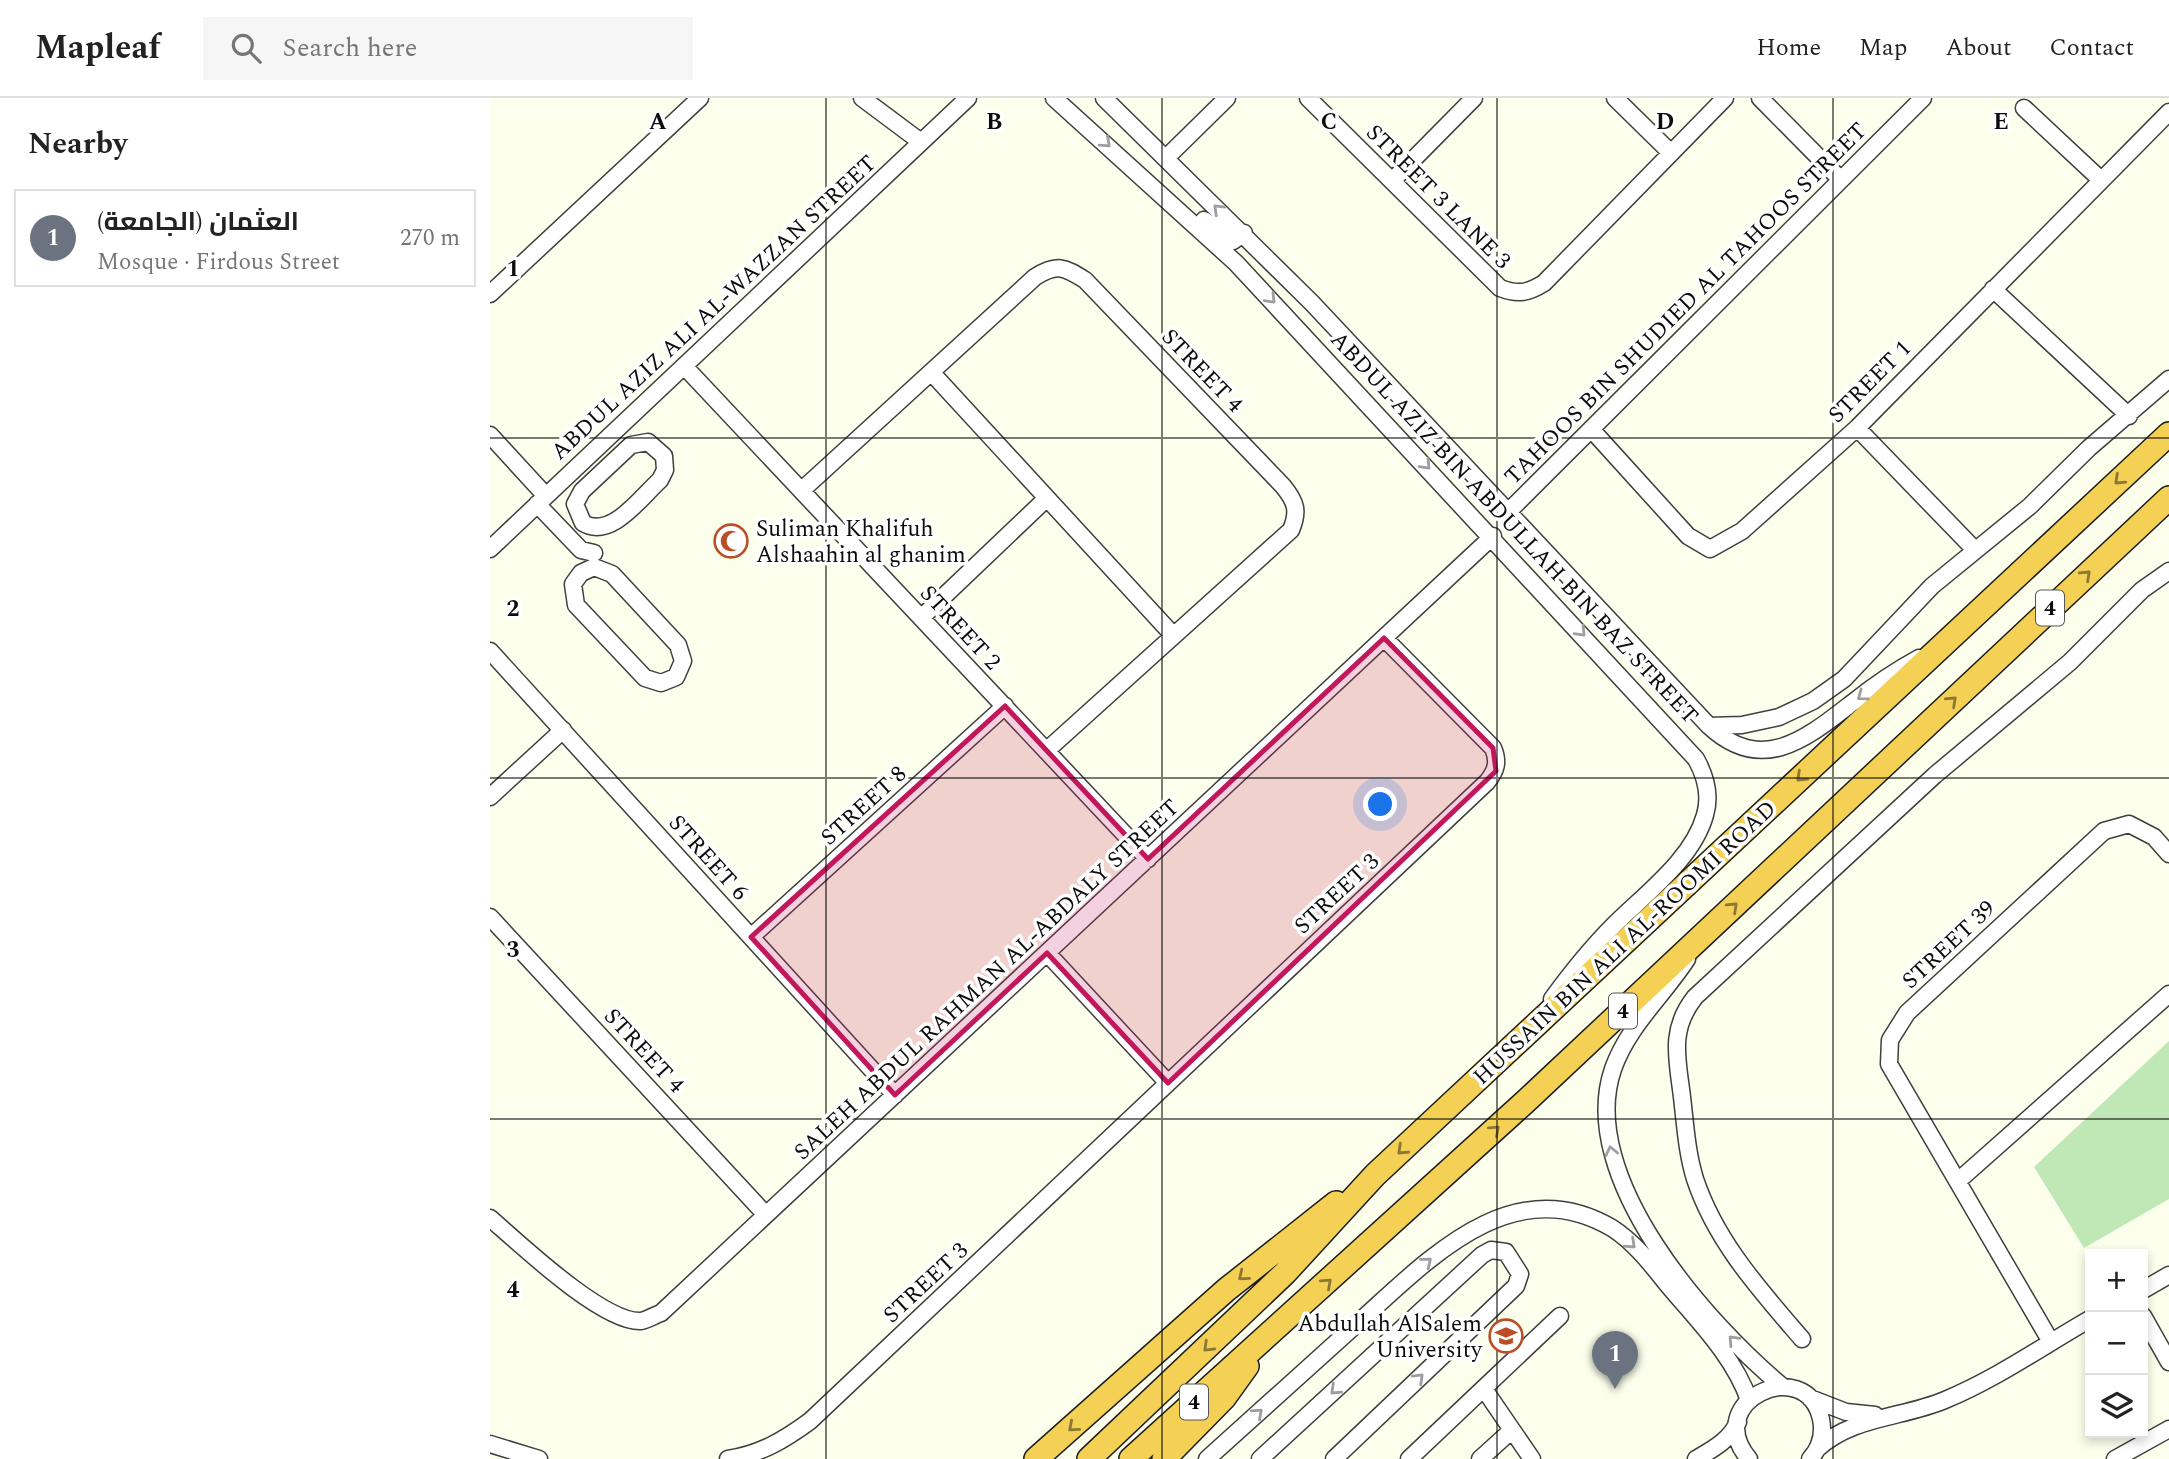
<!DOCTYPE html>
<meta charset="utf-8">
<style>
:root{--surface:#fff;--page:#f6f6f6;--text:#222;--muted:#767676;--line:#e0e0e0;--accent:#bb4e25}
body{margin:0;font-family:Spectral,Cairo,serif;background:var(--page);color:var(--text)}
.controls{position:absolute;right:21px;bottom:21px;display:grid;overflow:hidden;border-radius:0px;box-shadow:0 4px 10px #0003}
.controls button{width:63px;height:63px;display:grid;place-items:center;padding:0;border:0;border-bottom:2px solid var(--line);background:var(--surface);color:var(--text);font:35px sans-serif}
.you{position:absolute;left:891px;top:707px;width:24px;height:24px;margin:-18px;border:5px solid #fff;border-radius:50%;background:#1a73e8;box-shadow:0 0 0 10px #1a73e833}
.badge{display:grid;place-items:center;width:46px;height:46px;border-radius:50%;background:var(--accent);color:#fff;font-size:23px;font-weight:700}
.pin{position:absolute;translate:-50% -58px;filter:drop-shadow(0 2px 4px #0008)}
.pin::after{content:'';position:absolute;top:37px;width:24px;height:21px;background:inherit;clip-path:polygon(0 0,100% 0,50% 100%)}
.list{margin:0;padding:0;list-style:none}
h2{display:flex;justify-content:space-between;align-items:center;height:91px;margin:0;padding:0 28px;font-size:30px}
h2 small{font-size:23px;font-weight:400;color:var(--muted)}
.list li{display:grid;grid-template-columns:46px 1fr auto;gap:21px;align-items:center;box-sizing:border-box;height:98px;margin:0 14px 14px;padding:0 14px;border:2px solid var(--line);border-radius:0px}
.list b{display:block;font-size:26px;white-space:nowrap}
.list p{margin:0;font-size:23px;white-space:nowrap;color:var(--muted)}
.list em{font-size:23px;font-style:normal;color:var(--muted)}
.icon{flex:none;width:38px;height:38px;fill:none;stroke:currentColor;stroke-width:2;stroke-linecap:round;stroke-linejoin:round}
.map{position:relative;flex:none;width:1679px;height:1361px;overflow:hidden}
header{display:flex;align-items:center;gap:42px;box-sizing:border-box;height:98px;padding:0 35px;background:var(--surface);border-bottom:2px solid var(--line)}
header strong{font-size:33px}
nav{display:flex;gap:38px;margin-inline-start:auto;font-size:24px}
.search{width:490px;height:63px;background:var(--page);display:flex;align-items:center;gap:18px;box-sizing:border-box;padding:0 24px;border-radius:0px;color:var(--muted);font-size:26px}
main{display:flex}
aside{flex:1;background:var(--surface)}
.map>svg:first-child{display:block}
</style>
<header>
<strong>Mapleaf</strong>
<div class="search"><svg class="icon" aria-label="search" viewBox="0 0 24 24"><circle cx="10" cy="10" r="6"/><path d="M15 15l6 6"/></svg>Search here</div>
<nav><a>Home</a><a>Map</a><a>About</a><a>Contact</a></nav>
</header>
<main>
<aside>
<h2>Nearby<small></small></h2>
<ul class="list">
<li><span class="badge" style="background:#6b7280">1</span><div><b>العثمان (الجامعة)</b><p>Mosque · Firdous Street</p></div><em>270 m</em></li>
</ul>
</aside>
<div class="map">
<svg width="1679" height="1361" viewBox="0 0 1679 1361">
<rect width="100%" height="100%" fill="#fcffeb"/>
<path fill="#c0e8b6" d="M1679 943V1101L1594 1150 1544 1069Z"/>
<g fill="none" stroke-linecap="round" stroke-linejoin="round">
<defs>
<path id="minor" d="M372 0 431 44
M564 0 746 165 1206 661C1216 679 1221 697 1215 717 1203 761 1155 796 1124 827 1101 850 1081 875 1062 901
M614 0 822 205 1219 628C1274 679 1319 638 1366 602 1386 586 1407 572 1429 560
M818 0 1010 190C1028 197 1038 195 1054 185L1235 0
M1125 0 1180 54
M1270 0 1351 82
M1534 10 1611 82
M676 60 737 0
M902 83 984 0
M714 122 743 143 754 135
M1503 191 1639 318
M0 196 210 0
M194 268 658 761
M441 274 682 536
M1367 330 1485 452
M1101 331 1198 438 1220 451 1252 433 1367 330 1679 14
M0 337 56 398
M158 344 174 358 175 372 170 382C151 399 121 442 93 425L85 406 92 393 141 347Z
M312 392 545 179C567 165 574 169 595 182L793 388C806 404 809 413 801 432L556 653
M47 406 91 452 104 455
M1019 413 1433 0
M0 451 478 0
M104 469 122 476 188 547 193 563 186 579 171 585 155 580 86 507 83 486 91 475Z
M431 520 557 400
M0 553 405 997
M1219 628 1252 627 1289 619 1323 603 1354 581 1442 488 1540 408 1599 350 1679 281
M0 699 73 632
M0 819 276 1117
M261 839 515 608
M557 855 678 985
M1197 861C1173 898 1138 928 1123 971 1086 1079 1216 1225 1293 1289
M1468 1083 1679 896
M0 1120C30 1146 113 1225 151 1223 157 1222 165 1217 171 1215L1003 438
M1653 1192 1679 1177
M1653 1218 1679 1264
M1312 1241C1270 1192 1226 1144 1205 1081 1196 1052 1195 1021 1191 991 1186 956 1181 929 1205 899L1445 677 1580 564 1652 492 1679 473
M1561 1244 1399 966 1400 942 1417 915 1614 733 1639 726 1664 739 1679 756
M994 1291 1042 1361
M1320 1300 1356 1314 1385 1317
M0 1346 49 1361
M1327 1351C1363 1318 1413 1320 1455 1302 1506 1281 1553 1248 1600 1221
M238 1361C271 1356 294 1342 320 1323L997 684C1006 673 1009 664 1003 650L894 540
M717 1361C768 1315 819 1269 870 1223 938 1162 1022 1071 1122 1130 1144 1144 1161 1166 1177 1186 1207 1222 1243 1257 1259 1302
M770 1361 992 1157 1001 1152 1016 1154 1030 1176 1026 1188 844 1361
M919 1361 1070 1218
M990 1361 1022 1332
M1206 1361C1223 1351 1240 1342 1248 1324
M1259 1361C1210 1303 1316 1255 1331 1321 1334 1336 1330 1350 1320 1361
M1625 1361 1679 1331"/>
<path id="highway" d="M546 1361 736 1192 846 1105
M599 1361 795 1175 885 1077 1679 336
M641 1361 1035 1004 1679 400
M674 1361 734 1300 757 1268"/>
</defs>
<use href="#minor" stroke="#3f3f3f" stroke-width="19"/>
<use href="#highway" stroke="#1d1d1d" stroke-width="26"/>
<use href="#minor" stroke="#fff" stroke-width="16"/>
<use href="#highway" stroke="#f4d055" stroke-width="23"/>
</g>
<defs><path id="oneway-chevron" d="M-2-3.5L2.5 0L-2 3.5" fill="none" stroke-width="1.6" stroke-linecap="round" stroke-linejoin="round" transform="scale(1.75)"/></defs>
<g stroke="#9e9e9e">
<use href="#oneway-chevron" transform="translate(616 45) rotate(42)"/>
<use href="#oneway-chevron" transform="translate(728 111) rotate(-136)"/>
<use href="#oneway-chevron" transform="translate(781 201) rotate(46)"/>
<use href="#oneway-chevron" transform="translate(936 367) rotate(47)"/>
<use href="#oneway-chevron" transform="translate(1091 534) rotate(47)"/>
<use href="#oneway-chevron" transform="translate(1372 598) rotate(143)"/>
<use href="#oneway-chevron" transform="translate(1121 1053) rotate(-103)"/>
<use href="#oneway-chevron" transform="translate(1141 1146) rotate(43)"/>
<use href="#oneway-chevron" transform="translate(937 1164) rotate(-39)"/>
<use href="#oneway-chevron" transform="translate(1243 1242) rotate(-133)"/>
<use href="#oneway-chevron" transform="translate(929 1280) rotate(-44)"/>
<use href="#oneway-chevron" transform="translate(845 1292) rotate(137)"/>
<use href="#oneway-chevron" transform="translate(768 1315) rotate(-42)"/>
</g>
<g stroke="#8c7834">
<use href="#oneway-chevron" transform="translate(1629 382) rotate(137)"/>
<use href="#oneway-chevron" transform="translate(1596 477) rotate(-43)"/>
<use href="#oneway-chevron" transform="translate(1462 603) rotate(-43)"/>
<use href="#oneway-chevron" transform="translate(1311 679) rotate(137)"/>
<use href="#oneway-chevron" transform="translate(1243 809) rotate(-43)"/>
<use href="#oneway-chevron" transform="translate(1005 1032) rotate(-42)"/>
<use href="#oneway-chevron" transform="translate(912 1052) rotate(137)"/>
<use href="#oneway-chevron" transform="translate(753 1178) rotate(140)"/>
<use href="#oneway-chevron" transform="translate(837 1185) rotate(-42)"/>
<use href="#oneway-chevron" transform="translate(718 1249) rotate(136)"/>
<use href="#oneway-chevron" transform="translate(583 1329) rotate(139)"/>
</g>
<path fill="#c2185b" fill-opacity="0.2" stroke="#c2185b" stroke-width="5" stroke-linejoin="round" d="M894 540 1003 650 1006 673 678 985 557 855 405 997 261 839 515 608 658 761Z"/>
<path fill="none" stroke="#0c0c0c" stroke-width="2" stroke-opacity="0.55" d="M336 0V1361M672 0V1361M1007 0V1361M1343 0V1361M0 340H1679M0 680H1679M0 1021H1679"/>
<defs>
<symbol id="mosque-ring" viewBox="-11 -11 22 22"><circle r="9.5" fill="#fff" stroke="#bb4e25" stroke-width="1.5"/><path d="M3.5-4.9A6 6 0 1 0 3.5 4.9A5 5 0 1 1 3.5-4.9Z" fill="#bb4e25"/></symbol>
<symbol id="university-ring" viewBox="-11 -11 22 22"><circle r="9.5" fill="#fff" stroke="#bb4e25" stroke-width="1.5"/><path d="M0-5L7-2L0 1L-7-2ZM-4 1L0 2.5L4 1V4Q0 6-4 4Z" fill="#bb4e25"/></symbol>
</defs>
<g fill-rule="evenodd">
<use href="#mosque-ring" x="222" y="424" width="38" height="38"/>
<use href="#university-ring" x="997" y="1219" width="38" height="38"/>
</g>
<g text-anchor="middle" stroke-width="7" stroke-linejoin="round" paint-order="stroke">
<g fill="#fff" stroke="#555" stroke-width="2">
<rect x="1546" y="492.5" width="28" height="35" rx="5"/>
<rect x="1119" y="895.5" width="28" height="35" rx="5"/>
<rect x="690" y="1286.5" width="28" height="35" rx="5"/>
</g>
<g font-size="21" font-weight="bold" fill="#0c0c0c">
<text x="1560" y="517">4</text>
<text x="1133" y="920">4</text>
<text x="704" y="1311">4</text>
</g>
<g font-size="23" fill="#0c0c0c" stroke="#fff">
<text transform="translate(949 98) rotate(45)" y="8">STREET 3 LANE 3</text>
<text transform="translate(1195 205) rotate(-45)" y="8">TAHOOS BIN SHUDIED AL TAHOOS STREET</text>
<text transform="translate(223 209) rotate(-43)" y="8">ABDUL AZIZ ALI AL-WAZZAN STREET</text>
<text transform="translate(713 272) rotate(46)" y="8">STREET 4</text>
<text transform="translate(1379 283) rotate(-45)" y="8">STREET 1</text>
<text transform="translate(1025 429) rotate(47)" y="8">ABDUL AZIZ BIN ABDULLAH BIN BAZ STREET</text>
<text transform="translate(471 529) rotate(47)" y="8">STREET 2</text>
<text transform="translate(373 707) rotate(-42)" y="8">STREET 8</text>
<text transform="translate(219 759) rotate(48)" y="8">STREET 6</text>
<text transform="translate(846 795) rotate(-43)" y="8">STREET 3</text>
<text transform="translate(1134 844) rotate(-43)" y="8">HUSSAIN BIN ALI AL-ROOMI ROAD</text>
<text transform="translate(1458 846) rotate(-43)" y="8">STREET 39</text>
<text transform="translate(496 881) rotate(-43)" y="8">SALEH ABDUL RAHMAN AL-ABDALY STREET</text>
<text transform="translate(155 952) rotate(47)" y="8">STREET 4</text>
<text transform="translate(435 1184) rotate(-43)" y="8">STREET 3</text>
</g>
<g font-size="23" fill="#0c0c0c" stroke="#fff" text-anchor="start">
<text x="266" y="438">Suliman Khalifuh<tspan x="266" dy="26">Alshaahin al ghanim</tspan></text>
<text x="992" y="1233" text-anchor="end">Abdullah AlSalem<tspan x="992" dy="26">University</tspan></text>
</g>
</g>
<g font-size="23" text-anchor="middle" font-weight="bold" fill="#0c0c0c" stroke="#fff" stroke-width="7" stroke-linejoin="round" paint-order="stroke">
<text x="168" y="31">A</text>
<text x="504" y="31">B</text>
<text x="839" y="31">C</text>
<text x="1175" y="31">D</text>
<text x="1511" y="31">E</text>
<text x="23" y="178">1</text>
<text x="23" y="518">2</text>
<text x="23" y="859">3</text>
<text x="23" y="1199">4</text>
</g>
</svg>
<div class="controls">
<button>+</button>
<button>−</button>
<button><svg class="icon" aria-label="layers" viewBox="0 0 24 24"><path d="M12 4l9 5-9 5-9-5zM3 14l9 5 9-5"/></svg></button>
</div>
<div class="you"></div>
<div class="pin badge" style="left:1125px;top:1291px;background:#6b7280">1</div>
</div>
</main>
